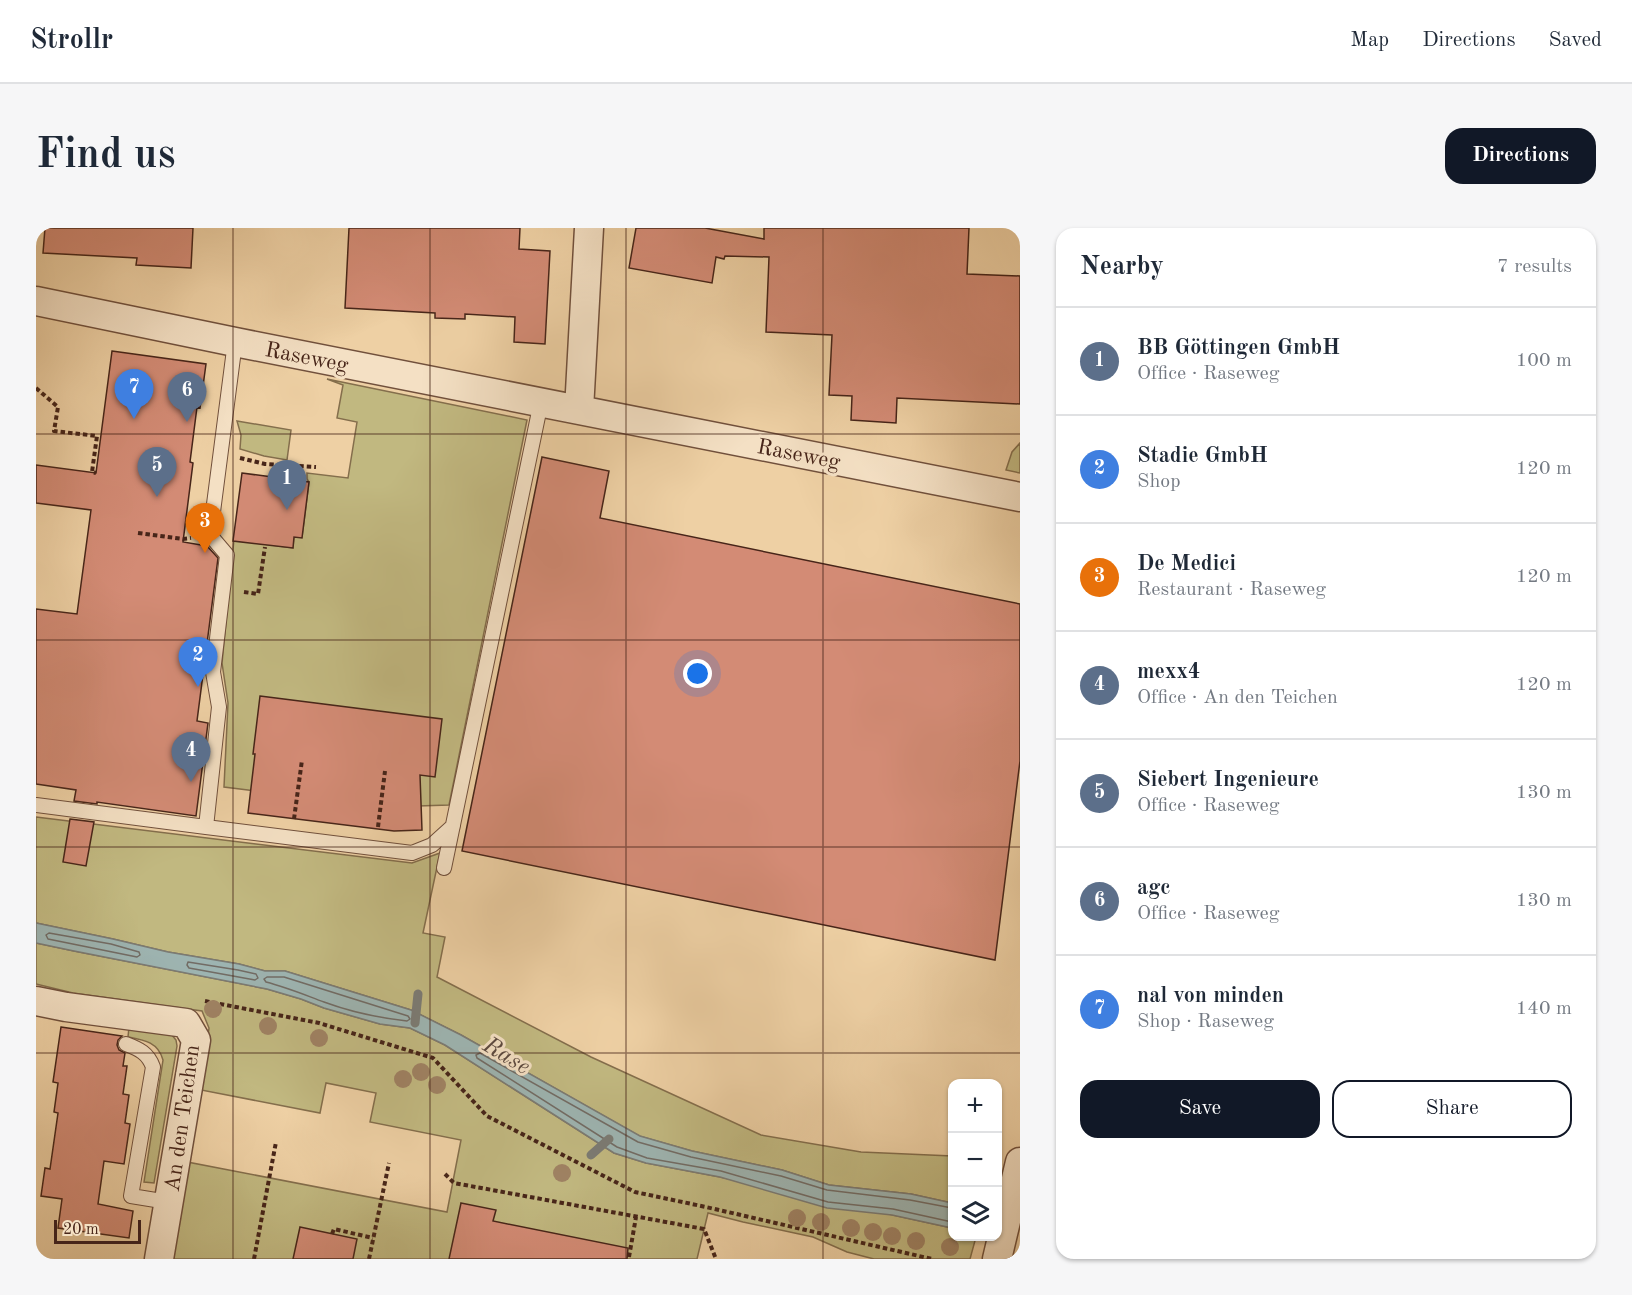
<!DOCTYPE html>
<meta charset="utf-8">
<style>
:root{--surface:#fff;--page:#f6f6f7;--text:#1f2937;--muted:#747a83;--line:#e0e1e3;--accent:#111827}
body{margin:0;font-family:"Old Standard TT",serif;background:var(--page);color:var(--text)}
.controls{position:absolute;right:18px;bottom:18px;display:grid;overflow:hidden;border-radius:12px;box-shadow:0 2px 4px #0004}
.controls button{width:54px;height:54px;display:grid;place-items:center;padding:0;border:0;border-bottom:2px solid var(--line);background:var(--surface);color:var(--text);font:30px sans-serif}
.scale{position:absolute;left:18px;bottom:15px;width:87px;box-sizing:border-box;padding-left:6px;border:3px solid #472519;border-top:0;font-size:16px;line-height:21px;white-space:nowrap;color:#472519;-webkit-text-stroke:4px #f4e0c4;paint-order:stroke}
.you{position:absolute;left:662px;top:446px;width:21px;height:21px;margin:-15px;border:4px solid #fff;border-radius:50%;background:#1a73e8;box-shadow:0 0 0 9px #1a73e833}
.badge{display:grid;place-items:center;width:39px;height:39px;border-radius:50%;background:var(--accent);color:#fff;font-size:20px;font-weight:700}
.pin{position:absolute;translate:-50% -50px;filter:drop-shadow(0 2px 3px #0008)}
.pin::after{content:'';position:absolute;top:32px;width:21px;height:18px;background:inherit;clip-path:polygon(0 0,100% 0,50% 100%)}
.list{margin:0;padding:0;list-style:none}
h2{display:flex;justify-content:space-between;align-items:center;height:78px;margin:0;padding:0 24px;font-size:26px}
h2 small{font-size:20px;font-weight:400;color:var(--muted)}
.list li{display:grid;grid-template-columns:39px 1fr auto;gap:18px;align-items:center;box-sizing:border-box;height:108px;padding:0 24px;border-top:2px solid var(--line)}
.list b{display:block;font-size:22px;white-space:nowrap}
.list p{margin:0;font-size:20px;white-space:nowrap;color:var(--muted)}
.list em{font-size:20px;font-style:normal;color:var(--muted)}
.actions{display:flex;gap:12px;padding:18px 24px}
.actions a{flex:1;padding:14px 0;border:2px solid var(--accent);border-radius:18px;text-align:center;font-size:21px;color:var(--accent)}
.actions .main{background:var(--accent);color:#fff}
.icon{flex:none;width:33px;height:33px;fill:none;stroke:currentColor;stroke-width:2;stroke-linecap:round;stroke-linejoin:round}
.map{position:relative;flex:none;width:984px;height:1031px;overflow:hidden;border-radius:18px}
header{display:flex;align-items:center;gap:36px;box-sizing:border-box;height:84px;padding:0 30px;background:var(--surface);border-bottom:2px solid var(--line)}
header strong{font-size:28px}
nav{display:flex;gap:33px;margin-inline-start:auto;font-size:21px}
.intro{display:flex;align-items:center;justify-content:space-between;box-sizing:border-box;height:144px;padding:0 36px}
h1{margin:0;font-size:42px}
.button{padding:15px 27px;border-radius:18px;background:var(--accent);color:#fff;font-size:21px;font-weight:700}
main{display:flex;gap:36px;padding:0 36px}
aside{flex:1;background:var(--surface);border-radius:18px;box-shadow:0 2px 4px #0004}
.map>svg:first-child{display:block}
</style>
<header>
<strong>Strollr</strong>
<nav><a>Map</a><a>Directions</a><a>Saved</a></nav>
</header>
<div class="intro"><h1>Find us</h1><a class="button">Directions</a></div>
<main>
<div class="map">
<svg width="984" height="1031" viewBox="0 0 984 1031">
<rect width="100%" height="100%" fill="#eed0a4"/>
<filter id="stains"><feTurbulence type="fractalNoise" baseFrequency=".00333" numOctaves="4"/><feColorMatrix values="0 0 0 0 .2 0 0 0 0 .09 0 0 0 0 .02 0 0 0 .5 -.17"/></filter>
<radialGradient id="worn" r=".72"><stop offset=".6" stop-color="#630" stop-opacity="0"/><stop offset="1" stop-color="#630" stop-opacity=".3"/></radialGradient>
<path fill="#c1b880" stroke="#846e4c" stroke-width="1.5" d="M291 151 491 192 413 577 349 579 188 559 192 475 186 435 199 301 220 315 257 320 258 309H266L273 254 271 251V245L312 250 321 194 301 190 307 157Z
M201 193 255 202 251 232 228 228 204 221 205 207Z
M984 215V245L970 242 976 224Z
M0 589 376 635 404 625 387 705 409 709 401 749 555 829 725 907 825 924 916 928V975L875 966 793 957 746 942 656 923 603 908 425 807 375 782 249 743H229L203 736 132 724 77 711 0 695Z
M0 715 38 723 231 761 265 771 288 780 344 796 374 800 409 817 578 925 610 935 684 949 916 1000V1008L940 1009 934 1031H838L811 1024 777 1009 707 994 672 985 661 1031H135L151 934 411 984 425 912 334 894 340 865 290 855 284 885 165 862 173 800 166 783 37 765 0 756Z
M93 799 135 806 140 812 141 818 118 955 108 954 127 832C122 814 108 812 92 809Z"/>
<path fill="#9db4b1" stroke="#7b7b74" stroke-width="1.5" d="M0 695 77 711 132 724 203 736 229 743H249L375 782 425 807 604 908 656 923 746 942 793 957 875 966 916 975V1000L856 987 791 980 684 949 610 935 578 925 409 817 374 800 344 796 288 780 265 771 231 761 38 723 0 715Z"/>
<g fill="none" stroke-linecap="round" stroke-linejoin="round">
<path stroke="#726c65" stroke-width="1.5" d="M13 705 75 716 103 724 104 727 101 729 12 711 10 707Z
M152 734 202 742 220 746 222 750 219 752 153 740 151 737Z
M231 749H248L372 788 374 791 371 793C344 790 315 784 288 774 269 767 250 759 230 754L228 751Z
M916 980 874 972 791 962 745 948 655 929 602 914 444 825 440 827 441 830 581 919 611 930 685 943 792 974 857 981 916 994"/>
<path stroke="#7b7b74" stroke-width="9" d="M379 795 382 766
M555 927 573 911"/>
</g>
<path fill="#d38b75" stroke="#472519" stroke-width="1.5" d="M9 0H157L155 40 100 37 101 30 7 25Z
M313 0H484L483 21 514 23 509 116 478 114 479 89 429 86V91L399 90V85L309 80Z
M600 0H669L728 11V0H933L931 46 984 48V176L861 170 860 195 815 192 816 168 793 167 796 107 730 104 733 29 689 28 688 31 680 29 676 55 593 40Z
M76 123 170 136 164 180 161 179 154 234 157 235 147 314 171 318 182 330 161 493 172 495 160 588 61 574V576L38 573 40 562 0 556V381L41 386 55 282 0 275V237L60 245Z
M506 229 573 243 564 290 984 376V533L959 732 426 623Z
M206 245 273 254 266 310 258 309 257 320 197 313Z
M224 468 406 491 399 549 384 547 386 602 358 603 212 585 219 526H217Z
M34 591 58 594 50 638 27 634Z
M25 799 86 808 82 812 81 817 83 822 89 825 87 838H91L87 866 93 867 89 895 94 896 88 936 68 933 62 976 97 983 93 1010 22 1000 26 971 5 968 9 940 14 941 22 885 18 884 22 855 17 854Z
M425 975 460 982 457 993 592 1020 591 1031H413Z
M264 999 321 1011 317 1031H257Z"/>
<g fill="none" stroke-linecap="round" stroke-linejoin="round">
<defs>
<path id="service" d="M0 577 170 599 183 479 177 444 191 327 174 307 199 114
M170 599 376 625 396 617 417 598
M408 640 505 174
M90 816C103 821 112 825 117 839L95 968 132 974"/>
<path id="minor" d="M0 73 199 114 984 269
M543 182 553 0
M0 773 30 779 150 795 160 812 123 1031
M961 1031 984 934"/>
</defs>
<use href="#service" stroke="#71503c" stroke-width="16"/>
<use href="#minor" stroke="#71503c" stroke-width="31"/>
<path stroke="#472519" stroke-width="4" stroke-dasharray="4.5 3" stroke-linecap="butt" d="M0 160 22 179 18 203 61 208 56 244 60 245
M204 230 229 236 280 239
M102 305 147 311 155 310
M208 364 222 366 229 319
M258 591 266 532
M342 599 349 543
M169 773 283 795 397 830 451 888 599 964 670 979 896 1031
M409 946 418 955 668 1001 680 1031
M296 1006 298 1001 337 1010
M593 1029 600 989
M218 1031 240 914
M333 1031 353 935"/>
<use href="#service" stroke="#f4e0c4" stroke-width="14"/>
<use href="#minor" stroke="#f4e0c4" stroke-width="28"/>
</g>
<g fill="#9f8263">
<circle cx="177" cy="781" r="9"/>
<circle cx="232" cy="798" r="9"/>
<circle cx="283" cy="810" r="9"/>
<circle cx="385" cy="844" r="9"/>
<circle cx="367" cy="851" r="9"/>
<circle cx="401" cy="857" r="9"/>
<circle cx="526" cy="945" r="9"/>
<circle cx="761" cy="990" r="9"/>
<circle cx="785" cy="994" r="9"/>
<circle cx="815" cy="1000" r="9"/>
<circle cx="837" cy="1004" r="9"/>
<circle cx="856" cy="1008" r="9"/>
<circle cx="880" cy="1013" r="9"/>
<circle cx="914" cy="1019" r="9"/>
</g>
<path fill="none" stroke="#472519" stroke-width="1.5" stroke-opacity="0.55" d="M197 0V1031M394 0V1031M590 0V1031M787 0V1031M0 206H984M0 412H984M0 619H984M0 825H984"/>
<g text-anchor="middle" stroke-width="6" stroke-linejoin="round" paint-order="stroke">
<g font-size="22" fill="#472519" stroke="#f4e0c4">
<text transform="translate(271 128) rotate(11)" y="8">Raseweg</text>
<text transform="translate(763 225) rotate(11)" y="8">Raseweg</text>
<text transform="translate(145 890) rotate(-82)" y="8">An den Teichen</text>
</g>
<g font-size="24" font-style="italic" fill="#5c493f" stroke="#f4e0c4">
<text transform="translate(471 827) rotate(31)" y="8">Rase</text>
</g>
</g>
<rect width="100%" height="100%" filter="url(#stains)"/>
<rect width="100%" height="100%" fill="url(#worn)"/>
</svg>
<div class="controls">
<button>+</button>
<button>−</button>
<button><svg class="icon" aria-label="layers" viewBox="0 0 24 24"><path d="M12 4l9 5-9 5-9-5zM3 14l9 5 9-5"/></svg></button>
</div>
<div class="scale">20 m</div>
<div class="you"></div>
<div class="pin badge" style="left:251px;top:282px;background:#5c6f8a">1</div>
<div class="pin badge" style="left:162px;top:459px;background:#3f7fe0">2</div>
<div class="pin badge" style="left:169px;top:325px;background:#e8710a">3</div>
<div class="pin badge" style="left:155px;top:554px;background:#5c6f8a">4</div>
<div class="pin badge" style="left:121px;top:269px;background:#5c6f8a">5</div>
<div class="pin badge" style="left:151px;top:194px;background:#5c6f8a">6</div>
<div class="pin badge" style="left:98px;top:191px;background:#3f7fe0">7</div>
</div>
<aside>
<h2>Nearby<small>7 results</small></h2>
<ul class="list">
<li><span class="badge" style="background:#5c6f8a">1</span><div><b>BB Göttingen GmbH</b><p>Office · Raseweg</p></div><em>100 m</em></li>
<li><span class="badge" style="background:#3f7fe0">2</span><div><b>Stadie GmbH</b><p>Shop</p></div><em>120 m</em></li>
<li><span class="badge" style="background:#e8710a">3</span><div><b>De Medici</b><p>Restaurant · Raseweg</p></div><em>120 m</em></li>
<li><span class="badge" style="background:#5c6f8a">4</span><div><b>mexx4</b><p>Office · An den Teichen</p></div><em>120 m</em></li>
<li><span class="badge" style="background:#5c6f8a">5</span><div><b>Siebert Ingenieure</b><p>Office · Raseweg</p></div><em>130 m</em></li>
<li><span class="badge" style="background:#5c6f8a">6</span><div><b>agc</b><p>Office · Raseweg</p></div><em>130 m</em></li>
<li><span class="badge" style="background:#3f7fe0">7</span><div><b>nal von minden</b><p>Shop · Raseweg</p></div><em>140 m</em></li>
</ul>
<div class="actions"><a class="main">Save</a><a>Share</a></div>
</aside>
</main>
